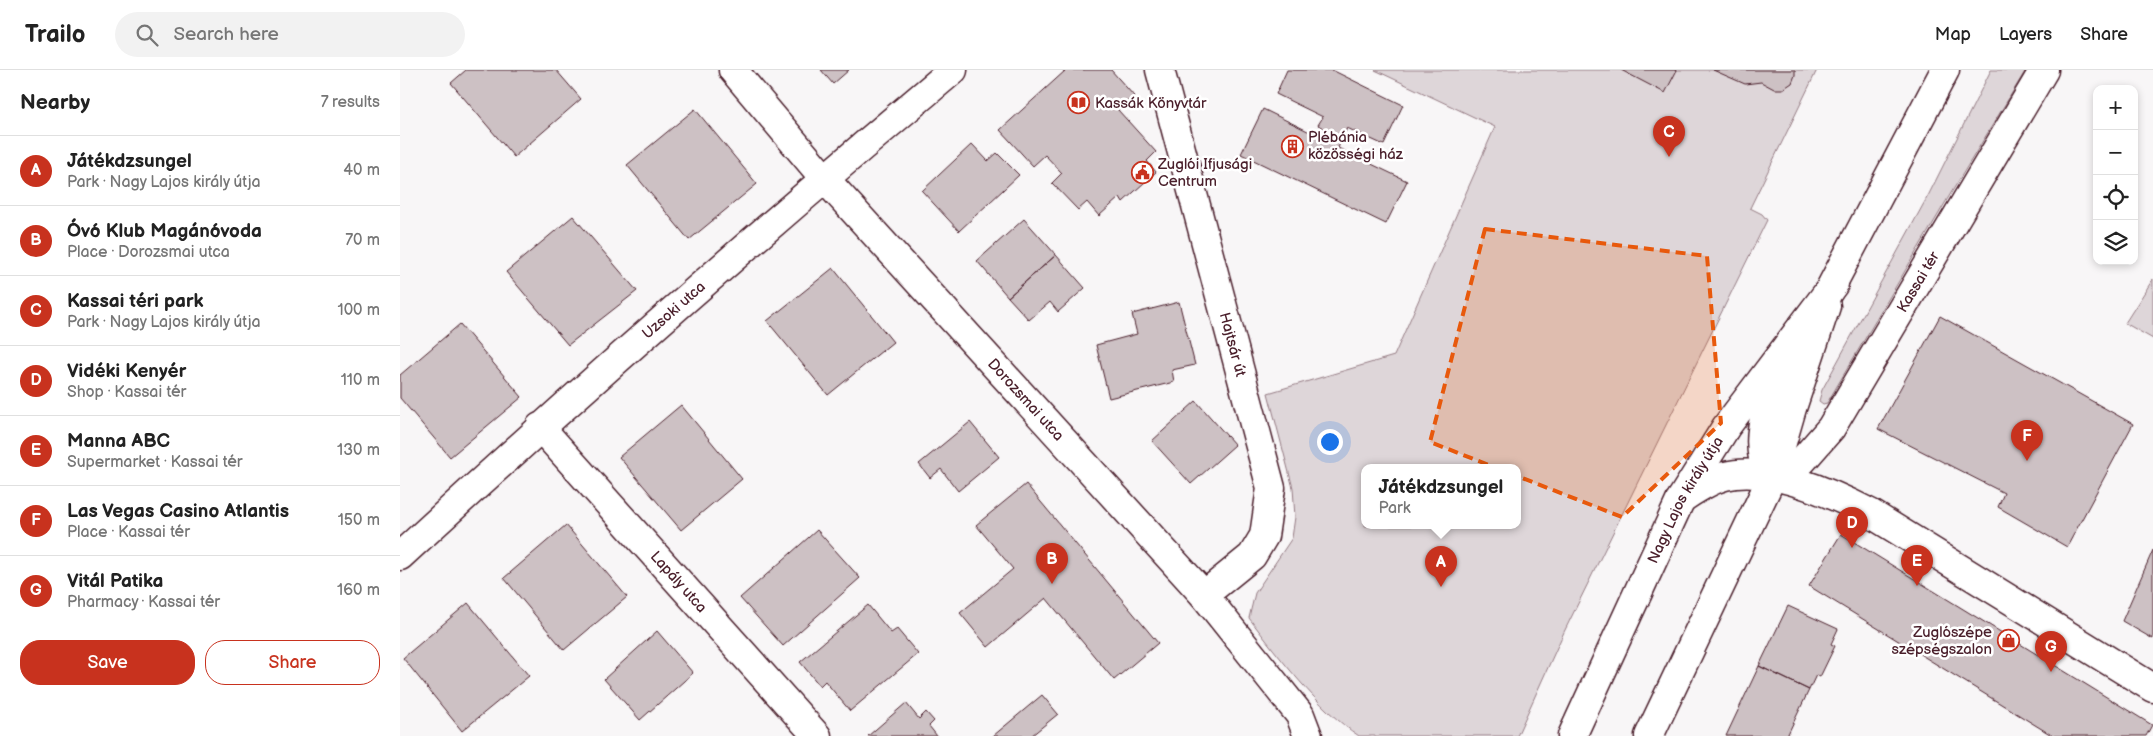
<!DOCTYPE html>
<meta charset="utf-8">
<style>
:root{--surface:#fff;--page:#f2f2f2;--text:#222;--muted:#767676;--line:#e0e0e0;--accent:#c8321e}
body{margin:0;font-family:"Balsamiq Sans",sans-serif;background:var(--page);color:var(--text)}
.controls{position:absolute;right:15px;top:15px;display:grid;overflow:hidden;border-radius:10px;box-shadow:0 2px 8px #0003}
.controls button{width:45px;height:45px;display:grid;place-items:center;padding:0;border:0;border-bottom:1px solid var(--line);background:var(--surface);color:var(--text);font:25px sans-serif}
.you{position:absolute;left:929px;top:371px;width:18px;height:18px;margin:-12px;border:4px solid #fff;border-radius:50%;background:#1a73e8;box-shadow:0 0 0 8px #1a73e833}
.badge{display:grid;place-items:center;width:32px;height:32px;border-radius:50%;background:var(--accent);color:#fff;font-size:16px;font-weight:700}
.pin{position:absolute;translate:-50% -41px;filter:drop-shadow(0 1px 2px #0008)}
.pin::after{content:'';position:absolute;top:26px;width:18px;height:15px;background:inherit;clip-path:polygon(0 0,100% 0,50% 100%)}
.popup{position:absolute;left:961px;top:394px;width:160px;height:65px;box-sizing:border-box;display:grid;place-content:center;border-radius:10px;background:var(--surface);filter:drop-shadow(0 1px 4px #0005);font-size:16px;white-space:nowrap;color:var(--muted)}
.popup b{font-size:19px;color:var(--text)}
.popup::after{content:'';position:absolute;left:50%;top:100%;margin-left:-10px;border:10px solid transparent;border-top-color:var(--surface)}
.list{margin:0;padding:0;list-style:none}
h2{display:flex;justify-content:space-between;align-items:center;height:65px;margin:0;padding:0 20px;font-size:21px}
h2 small{font-size:16px;font-weight:400;color:var(--muted)}
.list li{display:grid;grid-template-columns:32px 1fr auto;gap:15px;align-items:center;box-sizing:border-box;height:70px;padding:0 20px;border-top:1px solid var(--line)}
.list b{display:block;font-size:19px;white-space:nowrap}
.list p{margin:0;font-size:16px;white-space:nowrap;color:var(--muted)}
.list em{font-size:16px;font-style:normal;color:var(--muted)}
.actions{display:flex;gap:10px;padding:15px 20px}
.actions a{flex:1;padding:11px 0;border:1px solid var(--accent);border-radius:20px;text-align:center;font-size:18px;color:var(--accent)}
.actions .main{background:var(--accent);color:#fff}
.icon{flex:none;width:28px;height:28px;fill:none;stroke:currentColor;stroke-width:2;stroke-linecap:round;stroke-linejoin:round}
.map{position:relative;flex:none;width:1753px;height:666px;overflow:hidden}
header{display:flex;align-items:center;gap:30px;box-sizing:border-box;height:70px;padding:0 25px;background:var(--surface);border-bottom:1px solid var(--line)}
header strong{font-size:24px}
nav{display:flex;gap:28px;margin-inline-start:auto;font-size:18px}
.search{width:350px;height:45px;background:var(--page);display:flex;align-items:center;gap:12px;box-sizing:border-box;padding:0 18px;border-radius:28px;color:var(--muted);font-size:19px}
main{display:flex}
aside{flex:1;background:var(--surface)}
.map>svg:first-child{display:block}
</style>
<header>
<strong>Trailo</strong>
<div class="search"><svg class="icon" aria-label="search" viewBox="0 0 24 24"><circle cx="10" cy="10" r="6"/><path d="M15 15l6 6"/></svg>Search here</div>
<nav><a>Map</a><a>Layers</a><a>Share</a></nav>
</header>
<main>
<aside>
<h2>Nearby<small>7 results</small></h2>
<ul class="list">
<li><span class="badge">A</span><div><b>Játékdzsungel</b><p>Park · Nagy Lajos király útja</p></div><em>40 m</em></li>
<li><span class="badge">B</span><div><b>Óvó Klub Magánóvoda</b><p>Place · Dorozsmai utca</p></div><em>70 m</em></li>
<li><span class="badge">C</span><div><b>Kassai téri park</b><p>Park · Nagy Lajos király útja</p></div><em>100 m</em></li>
<li><span class="badge">D</span><div><b>Vidéki Kenyér</b><p>Shop · Kassai tér</p></div><em>110 m</em></li>
<li><span class="badge">E</span><div><b>Manna ABC</b><p>Supermarket · Kassai tér</p></div><em>130 m</em></li>
<li><span class="badge">F</span><div><b>Las Vegas Casino Atlantis</b><p>Place · Kassai tér</p></div><em>150 m</em></li>
<li><span class="badge">G</span><div><b>Vitál Patika</b><p>Pharmacy · Kassai tér</p></div><em>160 m</em></li>
</ul>
<div class="actions"><a class="main">Save</a><a>Share</a></div>
</aside>
<div class="map">
<svg width="1753" height="666" viewBox="0 0 1753 666">
<rect width="100%" height="100%" fill="#f8f6f7"/>
<filter id="ink" filterUnits="userSpaceOnUse"><feTurbulence type="fractalNoise" baseFrequency=".02" numOctaves="2"/><feDisplacementMap in="SourceGraphic" scale="10" xChannelSelector="R" yChannelSelector="G"/><feConvolveMatrix kernelMatrix="1 2 1 2 8 2 1 2 1" color-interpolation-filters="sRGB"/></filter>
<g filter="url(#ink)">
<path fill="#ded6d9" stroke="#947a82" fill-rule="evenodd" d="M975 0H1417L1350 138 1362 144 1367 150 1164 562 1117 666H959C918 639 879 587 849 548L855 523 892 468 895 447 893 418 868 323 994 286 1095 57ZM965 398H1117V456H965Z
M1591 0H1626L1548 128 1427 333 1423 334 1419 331 1422 320 1529 124Z
M1753 209V269L1725 253Z"/>
<path fill="#cdc1c4" stroke="#4a1f2b" d="M66 0H156L181 29 114 87 51 13Z
M421 0H449L433 14Z
M666 0H711L734 26 718 40 756 82 747 91 756 102 723 132 720 127 699 146 687 132 678 140 652 113 662 103 645 85 633 96 600 60Z
M887 0H932L1003 35 984 75 947 58 938 78 1007 111 986 154 841 84 863 39 922 68 926 60 918 55 923 47 876 24Z
M1221 0H1277L1265 23Z
M1313 0H1395V5L1392 13 1383 19H1374L1361 12 1345 14Z
M295 39 357 114 289 170 227 95Z
M572 74 588 91 597 83 619 105 559 161 522 121Z
M173 146 237 221 168 275 106 202Z
M624 149 656 185 608 227 577 191Z
M656 185 685 218 658 242 650 232 629 250 608 227Z
M433 198 493 272 428 325 367 251Z
M779 232 795 295 772 300 774 312 709 328 696 275 737 264 732 244Z
M1540 246 1733 354 1667 477 1598 437 1604 423 1478 359Z
M60 254 122 327 50 387 0 328V305Z
M796 331 835 375 791 414 752 371Z
M281 335 342 409 281 460 219 387Z
M570 352 599 387 558 421 541 399 530 408 519 394Z
M626 414 758 573 714 610 646 528 588 577 560 543 613 499 576 455Z
M166 455 227 527 164 580 104 508Z
M417 460 460 508 383 576 340 528Z
M1441 464 1752 655 1746 666H1653L1409 516Z
M1753 480V569L1722 551Z
M68 533 129 606 62 661 3 588Z
M468 535 491 563 497 559 518 584 450 641 425 611 420 616 400 592Z
M1388 536 1438 559 1431 574 1435 576 1420 607 1416 605 1409 620 1359 596Z
M257 561 293 603 240 650 204 609Z
M1359 596 1409 620 1387 666H1326Z
M642 625 658 644 631 666H593Z
M506 633 519 649 526 642 534 651 529 656 537 666H468Z"/>
<g fill="none" stroke-linecap="round" stroke-linejoin="round">
<defs>
<g id="street">
<path id="s1" d="M333 0 424 108 804 525 900 645 908 666"/>
<path id="s2" d="M760 0 871 418 864 466 852 486 804 525"/>
<path id="s3" d="M140 357 417 666"/>
<path id="s4" d="M0 486C180 320 365 158 553 0"/>
</g>
<g id="secondary">
<path d="M1424 230 1545 0"/>
<path d="M1371 405C1369 400 1364 394 1363 388 1356 358 1371 320 1386 295"/>
<path id="s5" d="M1372 407 1402 391 1431 358 1644 0"/>
<path d="M1281 429C1295 420 1309 410 1325 406 1369 395 1431 423 1470 443L1753 618"/>
<path id="s6" d="M1172 666 1281 429 1326 357 1434 214"/>
<path d="M1249 666 1372 407 1392 338 1426 236"/>
</g>
</defs>
<use href="#street" stroke="#4a1f2b" stroke-width="31"/>
<use href="#secondary" stroke="#4a1f2b" stroke-width="31"/>
<use href="#street" stroke="#fff" stroke-width="28"/>
<use href="#secondary" stroke="#fff" stroke-width="28"/>
</g>
</g>
<path fill="#e8590c" fill-opacity="0.2" stroke="#e8590c" stroke-width="4" stroke-dasharray="10 6" stroke-linejoin="round" d="M1085 159 1307 186 1321 353 1222 447 1030 372Z"/>
<defs>
<symbol id="library-ring" viewBox="-11 -11 22 22"><circle r="9.5" fill="#fff" stroke="#c8321e" stroke-width="1.5"/><path d="M-6-4Q-3-5.5-.7-3.5V5Q-3 3-6 4ZM6-4Q3-5.5 .7-3.5V5Q3 3 6 4Z" fill="#c8321e"/></symbol>
<symbol id="building-ring" viewBox="-11 -11 22 22"><circle r="9.5" fill="#fff" stroke="#c8321e" stroke-width="1.5"/><path d="M-4-6H4V6H1V3H-1V6H-4ZM-2.5-4.3h1.7v1.8h-1.7ZM.8-4.3h1.7v1.8H.8ZM-2.5-1h1.7V.8h-1.7ZM.8-1h1.7V.8H.8Z" fill="#c8321e"/></symbol>
<symbol id="civic-ring" viewBox="-11 -11 22 22"><circle r="9.5" fill="#fff" stroke="#c8321e" stroke-width="1.5"/><path d="M-.6-6.5H3V-4.5H.6V-3L4-1V1h2V6H-6V1h2V-1L-.6-3ZM-1.2 2.5V6h2.4V2.5Z" fill="#c8321e"/></symbol>
<symbol id="shop-ring" viewBox="-11 -11 22 22"><circle r="9.5" fill="#fff" stroke="#c8321e" stroke-width="1.5"/><path d="M-5-2.5h2.3a2.7 3.5 0 0 1 5.4 0H5L5.5 6h-11ZM-1.5-2.5h3a1.5 2.3 0 0 0-3 0Z" fill="#c8321e"/></symbol>
</defs>
<g fill-rule="evenodd">
<use href="#library-ring" x="666" y="20" width="25" height="25"/>
<use href="#building-ring" x="880" y="64" width="25" height="25"/>
<use href="#civic-ring" x="730" y="90" width="25" height="25"/>
<use href="#shop-ring" x="1596" y="558" width="25" height="25"/>
</g>
<g text-anchor="middle" stroke-width="5" stroke-linejoin="round" paint-order="stroke">
<g font-size="15" fill="#4a1f2b" stroke="#fff" text-anchor="start">
<text x="695" y="38">Kassák Könyvtár</text>
<text x="908" y="72">Plébánia<tspan x="908" dy="17">közösségi ház</tspan></text>
<text x="758" y="99">Zuglói Ifjusági<tspan x="758" dy="17">Centrum</tspan></text>
<text x="1592" y="567" text-anchor="end">Zuglószépe<tspan x="1592" dy="17">szépségszalon</tspan></text>
</g>
<g font-size="15" fill="#4a1f2b" stroke="#fff">
<text dy="5" stroke="none"><textPath href="#s5" startOffset="248">Kassai tér</textPath></text>
<text dy="5" stroke="none"><textPath href="#s4" startOffset="368">Uzsoki utca</textPath></text>
<text dy="5" stroke="none"><textPath href="#s2" startOffset="284">Hajtsár út</textPath></text>
<text dy="5" stroke="none"><textPath href="#s1" startOffset="441">Dorozsmai utca</textPath></text>
<text dy="5" stroke="none"><textPath href="#s6" startOffset="262">Nagy Lajos király útja</textPath></text>
<text dy="5" stroke="none"><textPath href="#s3" startOffset="208">Lapály utca</textPath></text>
</g>
</g>
</svg>
<div class="controls">
<button>+</button>
<button>−</button>
<button><svg class="icon" aria-label="locate" viewBox="0 0 24 24"><circle cx="12" cy="12" r="6"/><path d="M12 2v4M12 18v4M2 12h4M18 12h4"/></svg></button>
<button><svg class="icon" aria-label="layers" viewBox="0 0 24 24"><path d="M12 4l9 5-9 5-9-5zM3 14l9 5 9-5"/></svg></button>
</div>
<div class="you"></div>
<div class="pin badge" style="left:1041px;top:517px">A</div>
<div class="popup"><b>Játékdzsungel</b>Park</div>
<div class="pin badge" style="left:652px;top:514px">B</div>
<div class="pin badge" style="left:1269px;top:87px">C</div>
<div class="pin badge" style="left:1452px;top:478px">D</div>
<div class="pin badge" style="left:1517px;top:516px">E</div>
<div class="pin badge" style="left:1627px;top:391px">F</div>
<div class="pin badge" style="left:1651px;top:602px">G</div>
</div>
</main>
